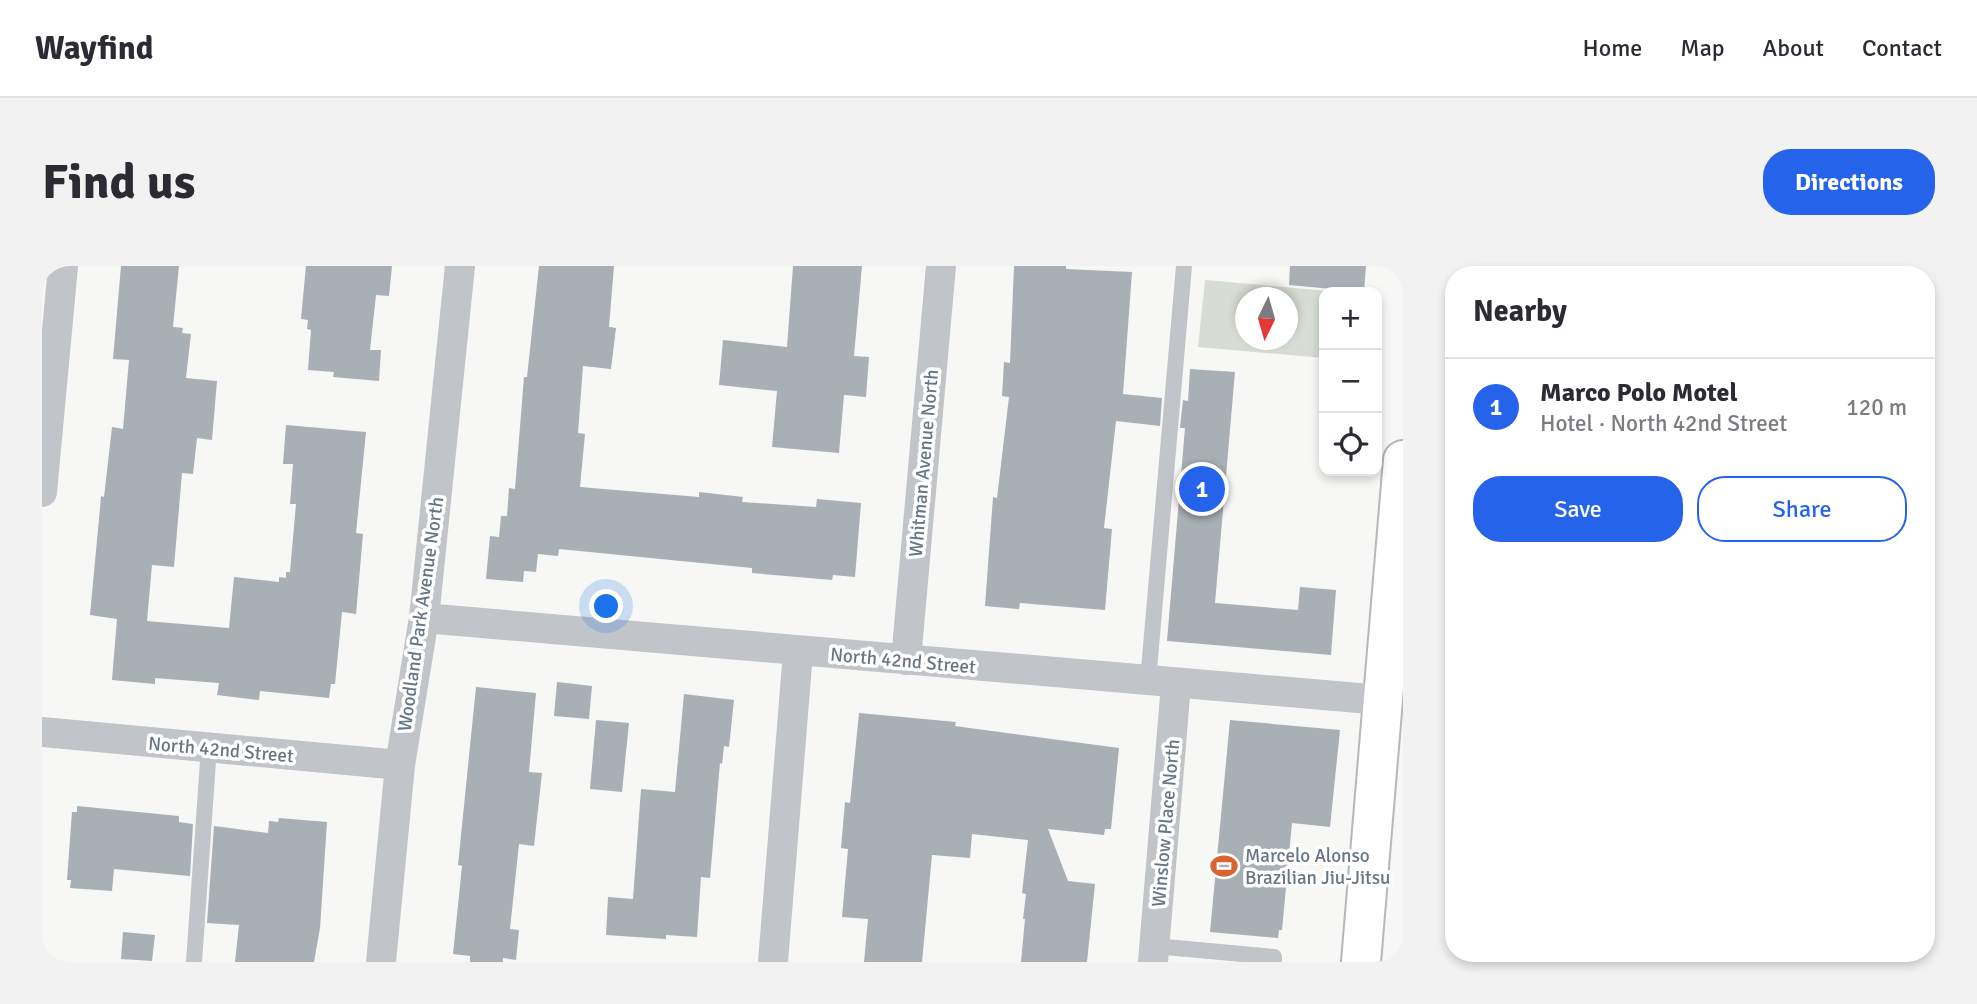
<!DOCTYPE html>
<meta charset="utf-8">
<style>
:root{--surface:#fff;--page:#f2f2f3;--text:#2b2b33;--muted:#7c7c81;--line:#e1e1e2;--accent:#2563eb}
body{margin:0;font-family:Signika,sans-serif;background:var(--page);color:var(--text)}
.controls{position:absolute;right:21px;top:21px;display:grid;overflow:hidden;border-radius:14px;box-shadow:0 4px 10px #0003}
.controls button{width:63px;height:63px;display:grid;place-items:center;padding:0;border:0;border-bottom:2px solid var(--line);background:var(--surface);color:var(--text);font:35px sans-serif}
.compass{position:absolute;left:1193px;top:21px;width:63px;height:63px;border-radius:50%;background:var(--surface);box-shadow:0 4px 10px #0003;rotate:185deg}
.you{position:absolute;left:565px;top:341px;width:24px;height:24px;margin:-18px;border:5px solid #fff;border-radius:50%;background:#1a73e8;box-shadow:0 0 0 10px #1a73e833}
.badge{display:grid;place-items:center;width:46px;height:46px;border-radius:50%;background:var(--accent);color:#fff;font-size:23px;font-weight:700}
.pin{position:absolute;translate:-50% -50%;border:4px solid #fff;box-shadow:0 2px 7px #0006}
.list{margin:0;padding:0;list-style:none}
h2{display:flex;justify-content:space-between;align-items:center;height:91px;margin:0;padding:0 28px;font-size:30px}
h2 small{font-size:23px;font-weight:400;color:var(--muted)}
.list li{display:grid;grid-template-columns:46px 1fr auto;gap:21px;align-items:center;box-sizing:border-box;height:98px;padding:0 28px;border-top:2px solid var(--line)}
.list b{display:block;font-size:26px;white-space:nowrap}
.list p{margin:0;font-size:23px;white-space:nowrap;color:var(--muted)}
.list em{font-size:23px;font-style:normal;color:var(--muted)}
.actions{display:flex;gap:14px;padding:21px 28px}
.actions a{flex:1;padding:16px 0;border:2px solid var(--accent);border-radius:28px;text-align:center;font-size:24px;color:var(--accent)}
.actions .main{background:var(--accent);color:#fff}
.icon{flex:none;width:38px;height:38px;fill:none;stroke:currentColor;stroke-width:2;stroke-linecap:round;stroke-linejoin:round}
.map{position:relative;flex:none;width:1361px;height:696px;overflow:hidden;border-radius:28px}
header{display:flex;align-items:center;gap:42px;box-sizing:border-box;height:98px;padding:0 35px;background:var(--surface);border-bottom:2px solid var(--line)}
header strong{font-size:33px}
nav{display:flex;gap:38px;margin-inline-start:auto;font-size:24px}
.intro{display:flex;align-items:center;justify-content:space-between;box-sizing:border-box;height:168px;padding:0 42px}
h1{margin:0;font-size:49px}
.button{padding:18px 32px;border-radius:28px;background:var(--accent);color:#fff;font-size:24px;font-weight:700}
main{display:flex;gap:42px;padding:0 42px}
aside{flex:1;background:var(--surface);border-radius:28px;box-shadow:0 4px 10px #0003}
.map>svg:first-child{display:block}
</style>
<header>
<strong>Wayfind</strong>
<nav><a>Home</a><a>Map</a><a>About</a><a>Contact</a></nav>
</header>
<div class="intro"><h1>Find us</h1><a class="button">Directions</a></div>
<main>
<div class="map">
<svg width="1361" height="696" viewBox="0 0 1361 696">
<rect width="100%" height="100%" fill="#f7f7f5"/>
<path fill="#d7dcd4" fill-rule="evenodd" d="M1163 14 1297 26H1282V92L1156 81ZM1204 32H1246V74H1204Z"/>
<path fill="#a8afb5" d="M79 0H137L131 61 141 62 140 67 149 68 144 112 175 115 170 174 155 172 151 208 140 207 132 301 110 299 105 355 187 362 192 311 237 316V311L244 312V306H248L254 238H248L251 198H241L244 159 324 166 314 267 321 268 314 348 300 346 293 418H289L287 432 218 425 217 434 175 429 177 417 113 412V418L70 414 75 353 48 349 58 242 59 230 62 231 70 161 81 163 87 94 71 93Z
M264 0H350L347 30 334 29 328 84H339L337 115 291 111 292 106 266 104 269 64 265 63 266 54 259 53Z
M497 0H572L567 61 574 62 569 103 541 100 536 167 543 168 538 221 657 231V226L701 231 700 236 774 241 775 233 819 237 813 311 791 309 790 314 710 307V302L517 283 516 290 496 288 494 306 482 305 481 316 444 313 448 270 457 271 459 250H465L467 222 473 223 482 111H485Z
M751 0H820L812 90 827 91 824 131 802 129 797 187 730 181 735 125 677 119 681 74 745 81Z
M972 0H1024V3L1090 6 1081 128 1120 132 1118 160 1074 155 1062 262 1070 263 1063 344 978 337 977 343 943 340 951 231 955 232 967 131 960 130 962 96 968 97Z
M1248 0H1324L1322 26 1247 19Z
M1148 103 1193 106 1173 337 1256 344 1258 321 1294 324 1289 389 1125 375 1143 162H1138L1141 134 1146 135Z
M515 416 550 420 547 453 512 450Z
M434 421 494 427 487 506 500 507 492 580 477 578 468 663 477 664 474 694 461 692V696H428V690L411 688 420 600 416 599Z
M642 428 692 434 687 481 682 480 680 498 678 497 668 612 659 611 655 671 624 669V673L564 669 566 631 591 633 599 523 633 526Z
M817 447 914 456 913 460 1077 482 1069 563H1063L1062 569 1006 563 1026 615 1053 618 1045 696H979L983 653H981L984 628 980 627 986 574 930 568 928 592 890 589 880 696H822L826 653 800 651 806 583 799 582 803 536 808 537Z
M554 454 587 457 580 526 548 523Z
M1188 454 1298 464 1288 561 1250 557 1240 664H1237L1236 672 1168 666Z
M35 540 137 550V556L151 558 148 610 72 603 70 625 28 622 29 614H25L30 546H35Z
M237 552 285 556 278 662 272 696H193L197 659 165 657 172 560 226 567 227 555 236 556Z
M81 666 113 669 110 695 79 693Z"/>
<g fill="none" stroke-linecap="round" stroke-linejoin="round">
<defs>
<path id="trunk" d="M1319 696 1361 194"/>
</defs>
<use href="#trunk" stroke="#b4b7bb" stroke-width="42"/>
<path stroke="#c1c4c8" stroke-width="16" d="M1106 415 1142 0
M1113 680 1232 691V696
M152 696 167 481"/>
<path stroke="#c1c4c8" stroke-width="30" d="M0 226 21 0
M382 352 1340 434
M864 394 899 0
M0 466 358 499
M339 696 358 499 382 352 418 0
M731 696 756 386
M1111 696 1134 418"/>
<use href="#trunk" stroke="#fff" stroke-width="38"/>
</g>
<defs>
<symbol id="stadium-bare" viewBox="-9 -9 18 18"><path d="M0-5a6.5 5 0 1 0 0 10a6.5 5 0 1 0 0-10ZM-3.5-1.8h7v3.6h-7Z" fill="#d96433" stroke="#fff" stroke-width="2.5" paint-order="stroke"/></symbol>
</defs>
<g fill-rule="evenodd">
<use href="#stadium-bare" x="1163" y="581" width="38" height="38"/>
</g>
<g text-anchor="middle" stroke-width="7" stroke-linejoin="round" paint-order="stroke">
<g font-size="19" fill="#687684" stroke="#fff">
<text transform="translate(881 197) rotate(-85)" y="7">Whitman Avenue North</text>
<text transform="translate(378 348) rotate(-82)" y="7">Woodland Park Avenue North</text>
<text transform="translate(861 394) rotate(5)" y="7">North 42nd Street</text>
<text transform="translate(179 483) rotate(5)" y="7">North 42nd Street</text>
<text transform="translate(1123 557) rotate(-85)" y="7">Winslow Place North</text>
</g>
<g font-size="19" fill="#687684" stroke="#fff" text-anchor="start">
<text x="1203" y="596">Marcelo Alonso<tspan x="1203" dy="22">Brazilian Jiu-Jitsu</tspan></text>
</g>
</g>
</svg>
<div class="controls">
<button>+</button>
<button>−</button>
<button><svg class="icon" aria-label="locate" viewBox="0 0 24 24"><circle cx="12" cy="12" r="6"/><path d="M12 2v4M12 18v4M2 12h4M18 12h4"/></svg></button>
</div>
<svg class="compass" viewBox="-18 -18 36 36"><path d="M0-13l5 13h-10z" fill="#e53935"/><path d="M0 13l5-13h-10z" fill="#7c7c81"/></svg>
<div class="you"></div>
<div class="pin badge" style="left:1160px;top:223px">1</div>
</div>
<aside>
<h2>Nearby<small></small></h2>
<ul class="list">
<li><span class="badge">1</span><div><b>Marco Polo Motel</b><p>Hotel · North 42nd Street</p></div><em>120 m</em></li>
</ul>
<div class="actions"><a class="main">Save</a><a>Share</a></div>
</aside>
</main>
